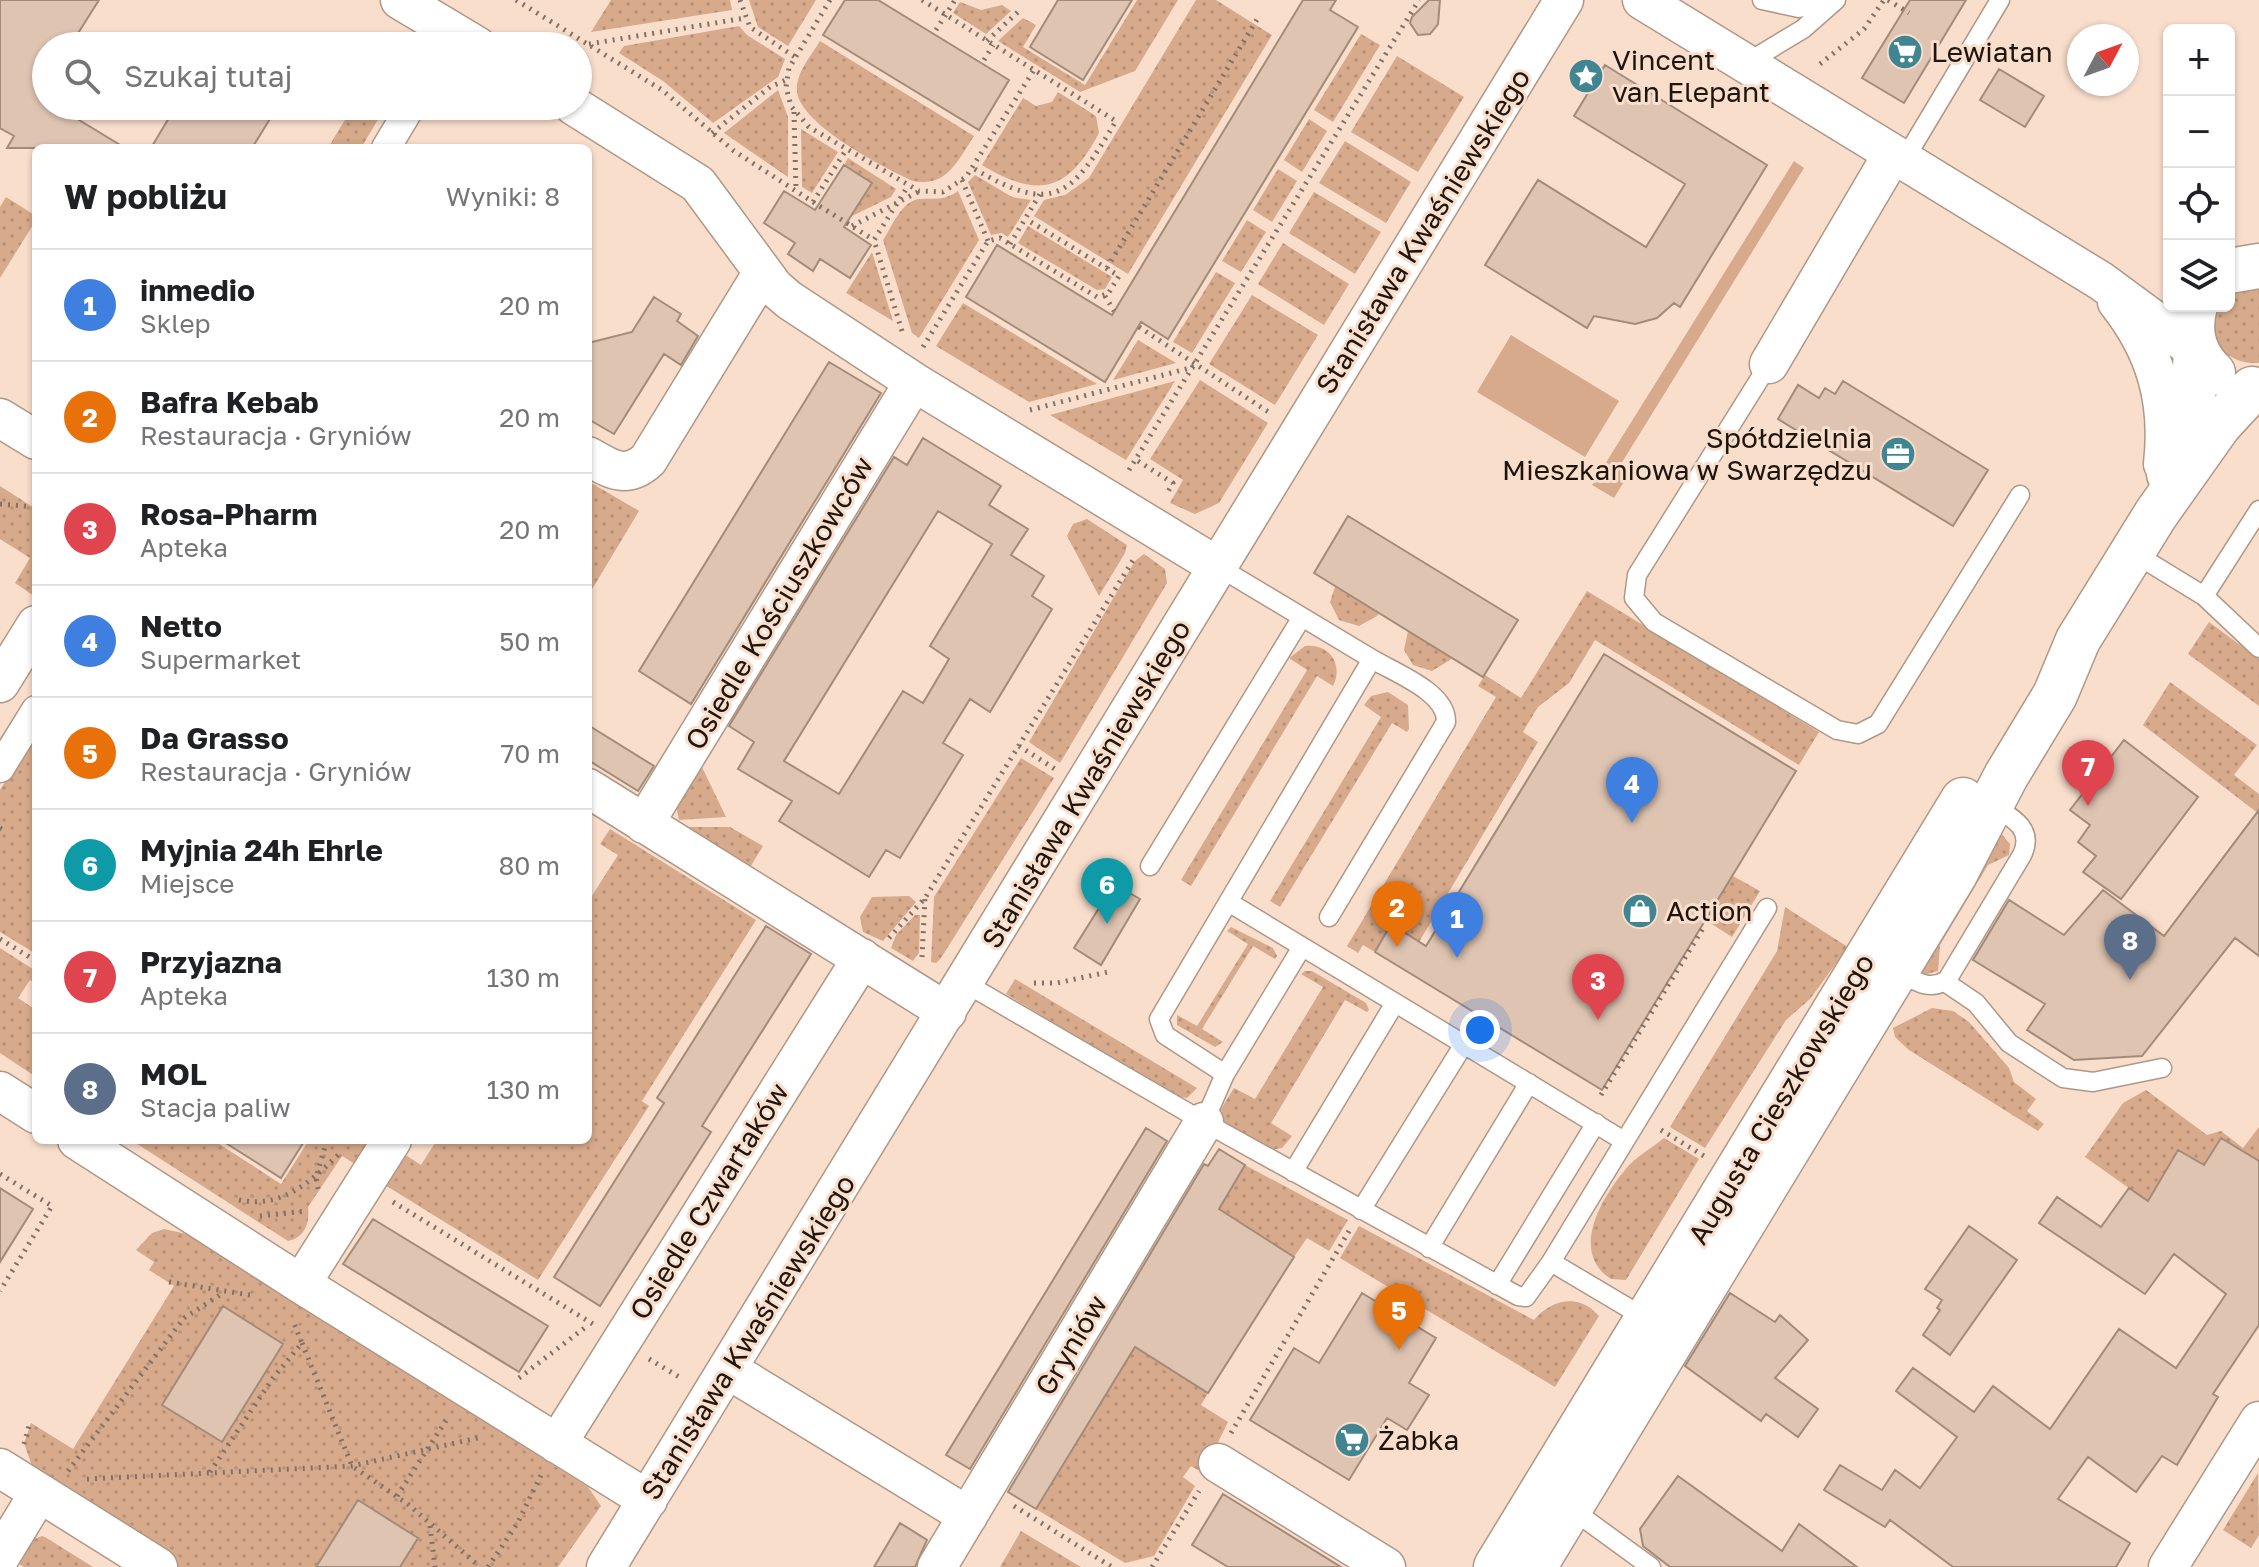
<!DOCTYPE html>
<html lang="pl">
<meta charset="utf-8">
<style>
:root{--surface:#fff;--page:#f6f6f6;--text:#202124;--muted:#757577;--line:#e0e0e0;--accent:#418593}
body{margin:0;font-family:"Golos Text",sans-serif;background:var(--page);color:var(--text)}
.controls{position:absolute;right:24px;top:24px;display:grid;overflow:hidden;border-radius:12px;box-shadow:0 2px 6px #0004}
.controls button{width:72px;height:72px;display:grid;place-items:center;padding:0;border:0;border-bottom:2px solid var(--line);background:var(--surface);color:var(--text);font:40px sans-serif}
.compass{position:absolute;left:2067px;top:24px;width:72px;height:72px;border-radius:50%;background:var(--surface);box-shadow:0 2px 6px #0004;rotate:49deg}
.you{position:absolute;left:1480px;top:1030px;width:28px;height:28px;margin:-20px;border:6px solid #fff;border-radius:50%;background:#1a73e8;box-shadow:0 0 0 12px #1a73e833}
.badge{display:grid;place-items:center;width:52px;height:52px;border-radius:50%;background:var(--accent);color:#fff;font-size:26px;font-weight:700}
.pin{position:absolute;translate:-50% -66px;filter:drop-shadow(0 2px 4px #0008)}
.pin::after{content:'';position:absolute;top:42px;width:28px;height:24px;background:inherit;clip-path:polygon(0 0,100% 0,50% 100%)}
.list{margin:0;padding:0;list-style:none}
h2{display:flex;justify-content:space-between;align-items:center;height:104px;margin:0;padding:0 32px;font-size:34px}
h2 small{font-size:26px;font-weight:400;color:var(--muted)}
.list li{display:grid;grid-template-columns:52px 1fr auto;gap:24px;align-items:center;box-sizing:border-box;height:112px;padding:0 32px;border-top:2px solid var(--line)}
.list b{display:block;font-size:30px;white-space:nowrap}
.list p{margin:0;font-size:26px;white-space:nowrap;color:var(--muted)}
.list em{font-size:26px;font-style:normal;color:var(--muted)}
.icon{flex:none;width:44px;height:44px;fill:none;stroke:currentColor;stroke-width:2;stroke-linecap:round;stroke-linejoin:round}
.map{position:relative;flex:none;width:2259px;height:1567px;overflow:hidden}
.search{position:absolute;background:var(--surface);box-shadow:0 2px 6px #0004;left:32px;top:32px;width:560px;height:88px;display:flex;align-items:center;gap:20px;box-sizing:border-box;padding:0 28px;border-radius:44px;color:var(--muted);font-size:30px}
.panel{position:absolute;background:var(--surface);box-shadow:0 2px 6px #0004;left:32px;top:144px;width:560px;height:1000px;border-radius:12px}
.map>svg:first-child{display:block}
</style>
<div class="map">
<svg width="2259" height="1567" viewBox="0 0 2259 1567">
<defs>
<pattern id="grass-dots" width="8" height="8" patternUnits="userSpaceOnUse" patternTransform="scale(2)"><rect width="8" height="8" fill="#d7aa8b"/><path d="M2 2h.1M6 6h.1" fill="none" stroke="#b89177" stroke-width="1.8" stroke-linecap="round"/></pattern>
</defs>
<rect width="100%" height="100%" fill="#f9decc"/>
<path fill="url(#grass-dots)" d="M611 0H730L732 10 591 32Z
M749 0H816L788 46 758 27Z
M1137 0H1178L1135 71 1080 92 998 41 1023 18 1036 25 1023 47 1085 85Z
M1196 0H1216L1272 35 1128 274 1034 216 1044 200 1065 195 1089 178Z
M960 2 981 10 1002 5 1011 11 986 34 953 13Z
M739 26 747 35 785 59 778 77 713 123 663 81 619 53 624 46Z
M1361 34 1380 45 1333 122 1314 110Z
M820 41 974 136C958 160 947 188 913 181 884 168 801 125 797 92 795 74 811 56 820 41Z
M1397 56 1464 97 1418 172 1351 132Z
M778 90 788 117V177L724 133Z
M1058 92 1096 116 1099 133C1068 192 1038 199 982 165L1023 98 1036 106 1052 102Z
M353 106H386L361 148H328Z
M1309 119 1327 131 1302 172 1284 160Z
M801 129 838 152 812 193 802 187Z
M1345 141 1411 182 1386 223 1319 183Z
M848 158 896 189 891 197 850 217 871 183 844 165Z
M1278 169 1297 181 1272 222 1253 210Z
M975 175 1012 197 1031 200 1008 237 1002 233 991 235 968 182Z
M958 191 979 240 919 338 912 333 883 240C892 227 902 199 921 199 936 198 944 201 958 191Z
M1314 192 1381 232 1355 274 1289 233Z
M6 197 36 216V220L0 278V207Z
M1247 220 1266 232 1241 272 1222 261Z
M1028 226 1112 277 1105 289 1097 290 1018 243Z
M1283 243 1349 284 1324 325 1258 284Z
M872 252 893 321 846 293Z
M1216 272 1235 283 1192 353 1173 342Z
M2259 288V363C2226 365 2203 338 2218 306H2229V294Z
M1252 295 1318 335 1275 405 1209 364Z
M963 303 1097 384 1029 402 936 346Z
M1138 340 1176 363 1113 380Z
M1200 380 1268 423 1219 503 1195 514 1170 503 1183 480 1150 459Z
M1175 381 1126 460 1050 415Z
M588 481 639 511 588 596Z
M0 486 36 509 34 596 15 583 30 558 0 539Z
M1087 519 1127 545 1125 553 1099 596 1067 536 1073 524Z
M1144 554 1165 569 1167 583 1060 763 1029 742 1135 561Z
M1335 587 1379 613 1377 616 1359 626 1339 620 1330 602Z
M1587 591 1819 732 1799 765 1595 640 1569 683 1538 707 1523 732 1538 742 1419 942 1391 925 1375 952 1363 945 1358 953 1347 946 1496 697 1478 686 1485 675 1521 698Z
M2209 622 2259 659V706L2188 654Z
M1408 631 1452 657 1450 660 1432 671 1413 665 1404 650Z
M1305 646C1329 643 1344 664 1333 686L1317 676 1191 886 1181 880 1307 670 1289 658Z
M2170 682 2257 745 2234 775 2259 794V814L2143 725Z
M1388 692 1408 705 1409 729 1407 732 1392 723 1280 907 1270 901 1381 717 1364 705 1371 696Z
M36 732V954L0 932V790Z
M1021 758 1054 778 941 958 936 963 931 962 934 897Z
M701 765 726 817 679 820 676 806Z
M686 827H730L763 846 749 869Z
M610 829 756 920 642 1101 649 1106 538 1280 385 1185 404 1154 421 1165 437 1140H588V902L618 855 600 844Z
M2000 832 2010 844 2009 855 1988 865 1940 945 1938 971 1923 975 1920 972Z
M1731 875 1760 891 1732 937 1704 919Z
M909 896 916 902 883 941 863 932 860 917 872 897Z
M1785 907 1848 947 1810 999 1786 1020 1705 1148 1670 1127 1777 951Z
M915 915H920L919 953 913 961 891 948 896 935Z
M1231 927 1273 948 1277 956 1275 959 1253 946 1202 1029 1223 1042 1215 1047 1177 1025V1015L1197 1026 1248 944 1227 931Z
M0 948 36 971V984L30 980 18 998 36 1010V1077L0 1053Z
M1305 971H1312L1366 1003 1369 1010 1367 1012 1345 1000 1271 1123 1292 1136 1282 1148 1270 1150 1225 1124 1221 1109 1234 1088 1255 1099 1323 987 1301 974Z
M1015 979 1197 1088 1187 1098 1175 1096 1006 994Z
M1932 1008 1953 1011 1969 1022 2009 1068 2014 1082 2036 1099 2027 1111 2044 1124 2038 1131 1909 1050 1895 1037 1893 1028Z
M2146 1090 2207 1135 2221 1131 2243 1148 2259 1127V1160L2221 1138 2204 1165 2178 1150 2149 1199 2177 1216 2174 1220 2085 1157 2123 1103Z
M1664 1138 1699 1159 1626 1280 1611 1279C1569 1252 1602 1197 1625 1170 1635 1157 1652 1148 1664 1138Z
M131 1140H213L281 1184 309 1140H368L375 1144 360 1167 342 1156 308 1207C310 1223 305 1237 288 1241Z
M1245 1165 1348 1220 1329 1251 1307 1238 1294 1257 1236 1221 1151 1357 1208 1393 1201 1405 1228 1422 1203 1473 1191 1466 1183 1477 1195 1486 1154 1556 1125 1563 1036 1509Z
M1359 1226 1534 1320C1552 1299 1579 1293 1599 1316L1555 1387 1340 1258Z
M164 1229 187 1234 213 1250 588 1487 601 1506 558 1567H400L418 1538 358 1500 316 1567H175L33 1469 24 1443 31 1423 73 1449 174 1286 149 1270 154 1262 136 1250 152 1233Z
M2258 1473 2259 1535 2251 1548 2223 1530Z
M1021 1531 1081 1567H1000Z
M42 1536 45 1537 93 1567H24L14 1561 34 1539Z"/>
<path fill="#d7aa8b" d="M1794 161 1804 168 1621 464 1631 470 1614 498 1592 485Z
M1511 335 1619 401 1585 457 1477 392Z"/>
<path fill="#dfc4b2" stroke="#a38b7a" stroke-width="2" fill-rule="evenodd" d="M0 0H99L70 46H46V106H56L125 148H7L14 136 0 128Z
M845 0H878L1009 80 979 130 823 35Z
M1058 0H1132L1083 80 1030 47Z
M1303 0H1336L1330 10 1358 27 1168 339 1141 322 1105 382 966 297 997 245 1112 315Z
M1429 0H1440L1438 24 1430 34 1418 35 1410 23 1412 17Z
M1910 0H1966L1904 103 1862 78Z
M1605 65 1767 165 1680 307 1674 303 1657 318 1635 324 1594 316 1587 328 1485 265 1538 180 1646 247 1685 184 1574 116Z
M1999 69 2044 96 2025 127 1980 100Z
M176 106H278L252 148H151Z
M844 165 872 183 844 227 871 245 850 278 820 259 813 271 788 254 795 243 764 223 784 191 815 210Z
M654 297 681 314 677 321 698 336 681 365 664 354 614 434 588 419V343L632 332Z
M829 362 881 393 691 704 639 671Z
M1843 381 1988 470 1953 526 1778 419 1798 385 1819 398 1825 388 1835 394Z
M923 438 1001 486 989 505 1028 529 1011 555 1044 576 1032 596 1052 609 990 712 970 699 943 743 963 755 900 858 886 850 869 877 779 821 792 801 738 769 754 742 729 726 894 457 907 465ZM938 511 992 544 930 646 949 659 923 703 903 691 839 794 784 761Z
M1348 516 1518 620 1483 677 1314 573Z
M1604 654 1796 771 1602 1090 1375 952 1391 924 1426 946Z
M588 725 654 766 638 791 588 760Z
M2124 740 2198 797 2121 899 2083 872 2096 856 2078 842 2090 825 2070 810Z
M2259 810V956L2235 938 2142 1056 2074 1060 2027 1030 2045 1004 1973 960 2009 900 2064 935 2103 890 2164 936Z
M1114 884 1140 899 1101 965 1074 948Z
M766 926 811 954 702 1126 711 1132 600 1306 554 1277 664 1103 657 1098Z
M1146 1128 1167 1141 970 1469 946 1455Z
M2221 1138 2259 1161V1325L2213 1394 2218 1397 2177 1465 2162 1456 2136 1492 2088 1457 2058 1499 2130 1543 2116 1567H1953L1890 1520 1885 1527 1824 1490 1840 1465 1882 1490 1895 1470 1920 1488 1957 1437 1896 1391 1913 1368 1974 1412 1993 1386 2050 1429 2119 1329 2176 1368 2226 1294 2174 1254 2145 1294 2039 1223 2057 1197 2101 1227 2129 1188 2148 1201 2178 1150 2204 1165Z
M221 1140H305L281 1178Z
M1219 1149 1245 1165 1219 1209 1294 1257 1208 1393 1135 1347 1036 1509 1008 1492 1204 1164 1208 1166Z
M0 1188 33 1209 0 1262Z
M373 1219 548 1326 519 1372 343 1264Z
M1969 1226 2017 1260 1950 1355 1923 1335 1940 1310 1937 1308 1942 1300 1925 1289Z
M1362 1293 1436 1338 1409 1383 1429 1395 1407 1430 1387 1418 1349 1480 1250 1420 1294 1348 1319 1363Z
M1730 1293 1775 1322 1780 1315 1808 1340 1775 1378 1818 1409 1798 1437 1766 1414 1761 1421 1685 1366Z
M223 1306 283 1344 222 1442 162 1405Z
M1678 1476 1782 1551 1799 1524 1857 1567H1670L1643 1546 1640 1529Z
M1223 1494 1341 1567H1228L1192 1545Z
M358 1500 418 1538 400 1567H316Z
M900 1523 927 1540 915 1567H874Z"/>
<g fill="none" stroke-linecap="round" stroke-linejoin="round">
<defs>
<path id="service" d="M1762 0 1799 8 1832 2
M1745 64 1803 29 1836 0
M1903 162 2000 0
M1769 364 1637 575 1634 598 1654 622 1837 730 1858 734 1878 724 2020 495
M2259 510 2204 596 2259 648
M2132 552 2204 596
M1217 566 1372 659 1159 1019 1165 1035 1225 1074
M1150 866 1302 617
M1230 903 1624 1141
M1329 917 1446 722C1447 692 1395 673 1372 659
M1896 970C1914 980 1928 992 1947 980L2022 855C2035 828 2011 817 1991 805
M1945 982 1976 1003 2009 1043 2063 1078 2093 1082 2162 1068
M965 983 1204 1122 1518 1296 1526 1297 1551 1262
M1204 1122 1225 1074 1302 947
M1293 1172 1395 1003
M1361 1210 1464 1044
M1429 1248 1529 1083
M1497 1285 1596 1123
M1647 1319 1551 1262 1767 908
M1570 1508 1651 1567"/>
<path id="pedestrian" d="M386 148 411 106
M0 768 36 710"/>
<path id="minor" d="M400 0 477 46
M1642 0 2101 281 2196 351
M574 106 698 184 774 287 789 300 914 382 1217 566
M2117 302C2156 351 2170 402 2163 464
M1769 364 1892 155
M0 418 36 440
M588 456C610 469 626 480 648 460L763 272
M0 683 36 625
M588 788 947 1012
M644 824 914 382
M0 1091 36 1114
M77 1140 301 1284 648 1500
M301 1284 392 1140
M729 1370 968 1516
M557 1444 862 958
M1218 1463 1386 1567
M0 1468 158 1567
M0 1557 39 1493
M606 1567 1564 0
M937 1567 1204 1122
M2168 1567 2259 1421"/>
<path id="tertiary" d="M2229 271 2259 266
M2195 306C2188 331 2194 355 2213 373
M2169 474 2193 399 2196 351
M1496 1567 1963 800
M1534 1567 1955 874 2006 776 2055 695 2078 640 2156 514 2219 425 2252 389"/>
</defs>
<use href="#service" stroke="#b09786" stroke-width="21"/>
<use href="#pedestrian" stroke="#b09786" stroke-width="31"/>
<use href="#minor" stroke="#b09786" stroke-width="41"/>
<use href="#tertiary" stroke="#b09786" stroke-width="47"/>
<path stroke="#827166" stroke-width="5" stroke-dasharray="2 6" stroke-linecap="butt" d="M516 0 662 90 734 151 813 202 846 150
M740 0 750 27 795 57
M830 0 789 68 786 87 791 106 809 127 919 191 943 192 966 177 1034 70
M922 0 1116 121C1072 195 1055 217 973 168
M1888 0 1909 13
M936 30 955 0
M987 41 1021 9
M589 44 745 18
M984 60 993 45
M1820 64 1864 29 1884 0
M794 112 796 190
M712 133 770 87 786 80
M962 180 988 241
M813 202 874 240
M852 226 918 192
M1010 244 1040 194
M1107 268 1259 16
M1105 296 1114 311
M1139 327 1270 413
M902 331 874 240 908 186
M923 347 988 241 1000 238 1097 297 1108 294 1119 276 1026 219
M1030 410 1194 367
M1138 461 1173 483 1166 495
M1129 470 1419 0
M0 504 36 507
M1019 746 1055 769
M0 828 5 831
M889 938 925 898 1135 557
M0 939 36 961
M922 957 925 898
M1034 983H1057L1108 972
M1601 1095 1705 925
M1661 1130 1704 1156
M0 1174 52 1206 0 1291
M318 1189 316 1177 327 1140
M239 1200C281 1209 311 1182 340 1153
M393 1202 593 1324
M260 1216 306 1211
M169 1282 250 1295
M302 1343 352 1466 409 1505 480 1567
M649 1359 681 1378
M519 1378 587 1326
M1231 1433 1349 1231
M24 1444 29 1426
M68 1471 184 1318 223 1293
M210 1472 273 1378 302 1343 293 1321
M87 1479 352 1466 482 1437
M397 1496 449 1416
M1014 1506 1112 1567
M430 1526 435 1567
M488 1567 517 1524 541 1475
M1152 1567 1199 1491"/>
<use href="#service" stroke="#fff" stroke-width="18"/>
<use href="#pedestrian" stroke="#fff" stroke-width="28"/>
<use href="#minor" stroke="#fff" stroke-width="38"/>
<use href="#tertiary" stroke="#fff" stroke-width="44"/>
</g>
<defs>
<symbol id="supermarket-disc" viewBox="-11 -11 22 22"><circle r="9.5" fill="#418593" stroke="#f9decc"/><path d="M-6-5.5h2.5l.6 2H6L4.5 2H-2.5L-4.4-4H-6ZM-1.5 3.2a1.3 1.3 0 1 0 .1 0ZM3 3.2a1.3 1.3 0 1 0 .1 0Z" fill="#fff"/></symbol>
<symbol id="sight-disc" viewBox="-11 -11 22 22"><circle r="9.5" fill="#418593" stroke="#f9decc"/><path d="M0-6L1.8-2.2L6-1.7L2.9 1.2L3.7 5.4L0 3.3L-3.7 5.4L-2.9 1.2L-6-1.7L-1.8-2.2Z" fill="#fff"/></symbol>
<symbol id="office-disc" viewBox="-11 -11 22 22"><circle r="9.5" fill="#418593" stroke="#f9decc"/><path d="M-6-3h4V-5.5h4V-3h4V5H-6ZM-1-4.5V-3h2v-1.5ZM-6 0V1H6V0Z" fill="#fff"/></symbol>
<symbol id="shop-disc" viewBox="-11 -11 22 22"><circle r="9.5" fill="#418593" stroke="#f9decc"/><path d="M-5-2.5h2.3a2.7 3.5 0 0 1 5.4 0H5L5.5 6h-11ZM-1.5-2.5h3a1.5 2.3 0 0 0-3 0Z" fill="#fff"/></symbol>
</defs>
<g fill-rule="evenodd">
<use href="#supermarket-disc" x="1885" y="32" width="40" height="40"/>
<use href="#sight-disc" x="1566" y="56" width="40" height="40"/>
<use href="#office-disc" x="1878" y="434" width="40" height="40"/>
<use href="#shop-disc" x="1620" y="891" width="40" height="40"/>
<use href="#supermarket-disc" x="1332" y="1420" width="40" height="40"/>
</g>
<g text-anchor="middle" stroke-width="6" stroke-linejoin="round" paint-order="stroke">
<g font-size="28" fill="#1e150f" stroke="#f9decc" text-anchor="start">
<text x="1931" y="62">Lewiatan</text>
<text x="1612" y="70">Vincent<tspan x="1612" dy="32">van Elepant</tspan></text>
<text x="1872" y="448" text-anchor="end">Spółdzielnia<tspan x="1872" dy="32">Mieszkaniowa w Swarzędzu</tspan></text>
<text x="1666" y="921">Action</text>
<text x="1378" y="1450">Żabka</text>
</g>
<g font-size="28" fill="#1e150f" stroke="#f9decc">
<text transform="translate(1423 231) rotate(-58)" y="10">Stanisława Kwaśniewskiego</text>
<text transform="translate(779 603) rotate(-59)" y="10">Osiedle Kościuszkowców</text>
<text transform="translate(1086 784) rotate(-59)" y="10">Stanisława Kwaśniewskiego</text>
<text transform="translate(1781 1099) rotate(-59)" y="10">Augusta Cieszkowskiego</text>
<text transform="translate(709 1201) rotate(-58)" y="10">Osiedle Czwartaków</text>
<text transform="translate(748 1337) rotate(-58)" y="10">Stanisława Kwaśniewskiego</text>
<text transform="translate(1071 1345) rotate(-59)" y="10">Gryniów</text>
</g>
</g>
</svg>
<div class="controls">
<button>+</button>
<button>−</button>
<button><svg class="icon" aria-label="locate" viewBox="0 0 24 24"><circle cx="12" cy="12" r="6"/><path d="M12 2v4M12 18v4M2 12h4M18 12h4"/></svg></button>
<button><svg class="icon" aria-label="layers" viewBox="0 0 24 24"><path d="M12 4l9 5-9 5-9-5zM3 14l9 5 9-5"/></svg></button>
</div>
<svg class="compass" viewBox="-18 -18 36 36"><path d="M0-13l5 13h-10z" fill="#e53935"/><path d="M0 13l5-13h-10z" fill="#757577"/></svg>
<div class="you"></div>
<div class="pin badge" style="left:1457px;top:958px;background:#3f7fe0">1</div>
<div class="pin badge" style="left:1397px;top:947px;background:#e8710a">2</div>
<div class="pin badge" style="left:1598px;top:1020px;background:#e0444e">3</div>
<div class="pin badge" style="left:1632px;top:823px;background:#3f7fe0">4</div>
<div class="pin badge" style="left:1399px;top:1350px;background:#e8710a">5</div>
<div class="pin badge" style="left:1107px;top:924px;background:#0f9aa8">6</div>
<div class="pin badge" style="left:2088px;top:806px;background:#e0444e">7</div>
<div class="pin badge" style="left:2130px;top:980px;background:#5c6f8a">8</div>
<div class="search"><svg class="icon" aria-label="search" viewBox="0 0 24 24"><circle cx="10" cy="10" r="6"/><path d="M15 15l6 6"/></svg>Szukaj tutaj</div>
<section class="panel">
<h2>W pobliżu<small>Wyniki: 8</small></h2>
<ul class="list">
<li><span class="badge" style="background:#3f7fe0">1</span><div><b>inmedio</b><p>Sklep</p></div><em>20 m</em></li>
<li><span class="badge" style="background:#e8710a">2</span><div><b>Bafra Kebab</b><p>Restauracja · Gryniów</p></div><em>20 m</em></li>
<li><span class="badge" style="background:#e0444e">3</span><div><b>Rosa-Pharm</b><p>Apteka</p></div><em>20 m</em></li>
<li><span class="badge" style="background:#3f7fe0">4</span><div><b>Netto</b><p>Supermarket</p></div><em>50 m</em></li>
<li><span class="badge" style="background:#e8710a">5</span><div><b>Da Grasso</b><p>Restauracja · Gryniów</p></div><em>70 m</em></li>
<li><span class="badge" style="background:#0f9aa8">6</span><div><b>Myjnia 24h Ehrle</b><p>Miejsce</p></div><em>80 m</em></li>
<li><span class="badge" style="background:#e0444e">7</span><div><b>Przyjazna</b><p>Apteka</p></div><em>130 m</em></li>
<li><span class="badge" style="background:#5c6f8a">8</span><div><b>MOL</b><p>Stacja paliw</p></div><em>130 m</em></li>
</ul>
</section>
</div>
